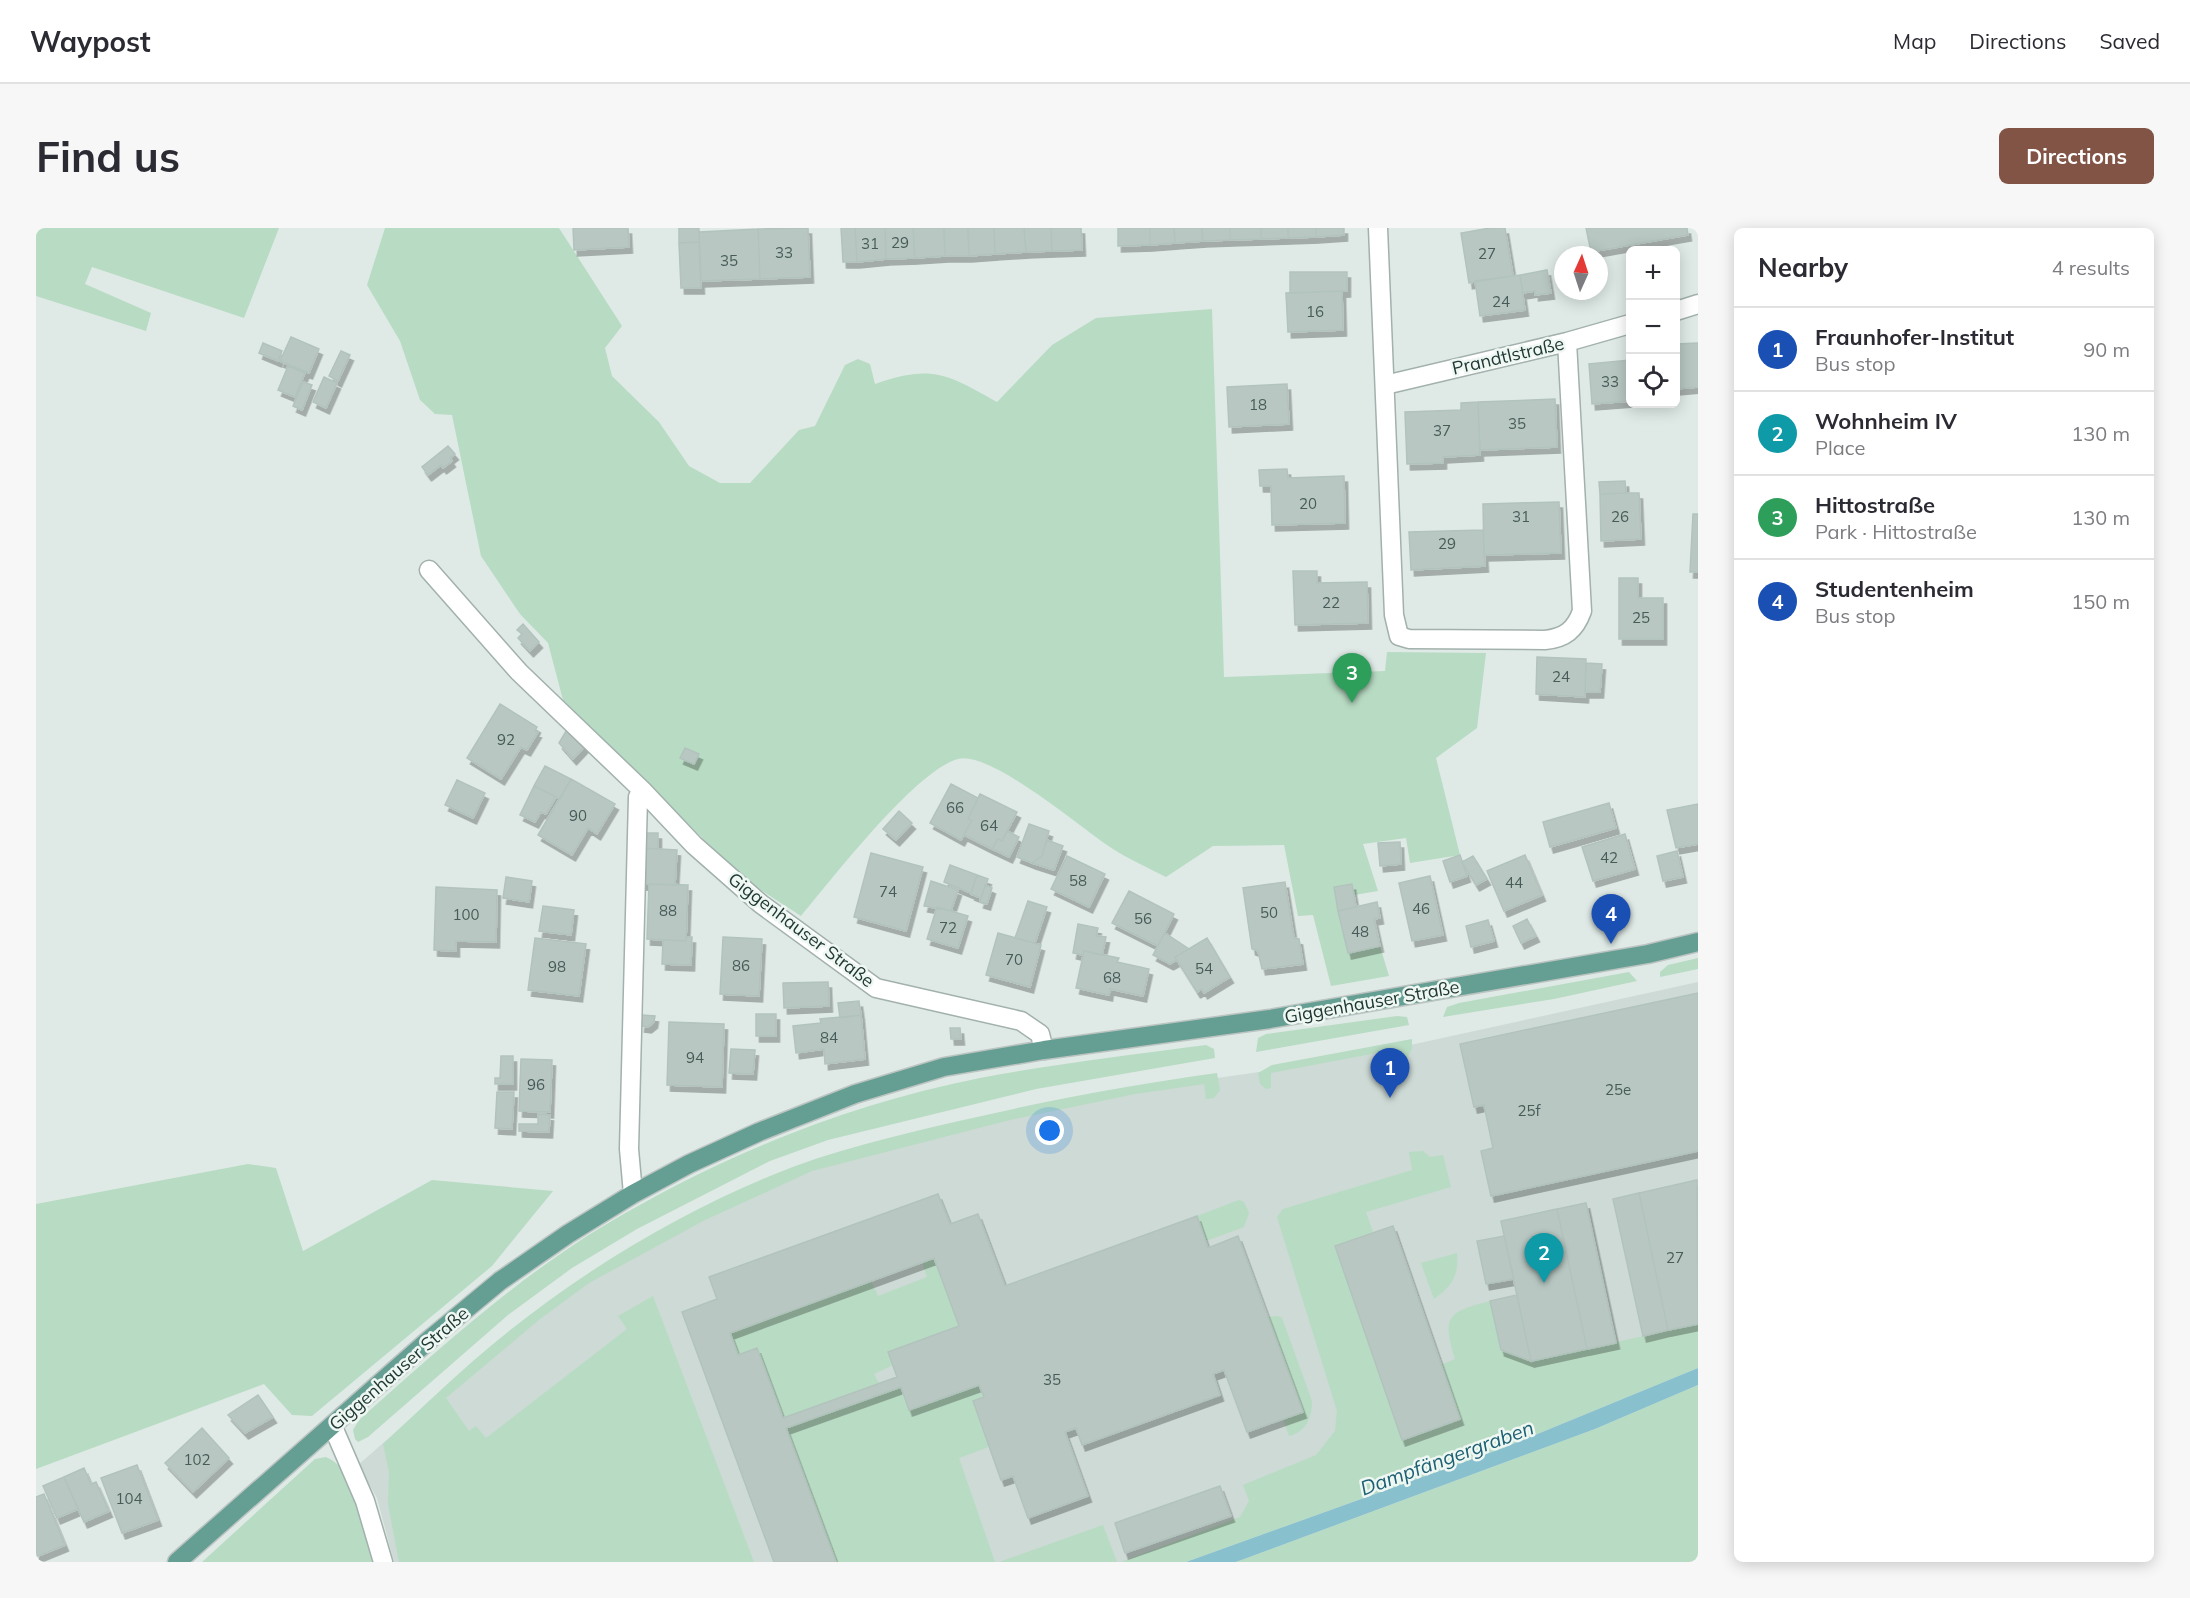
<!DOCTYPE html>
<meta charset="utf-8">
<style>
:root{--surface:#fff;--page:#f7f7f7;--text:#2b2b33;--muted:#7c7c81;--line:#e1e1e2;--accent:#825445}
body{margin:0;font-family:Mulish,sans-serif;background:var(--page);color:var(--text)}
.controls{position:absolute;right:18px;top:18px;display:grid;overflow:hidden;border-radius:9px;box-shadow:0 3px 15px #0003}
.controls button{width:54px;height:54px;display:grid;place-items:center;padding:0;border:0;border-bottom:2px solid var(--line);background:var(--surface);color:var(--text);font:30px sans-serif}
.compass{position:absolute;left:1518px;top:18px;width:54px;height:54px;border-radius:50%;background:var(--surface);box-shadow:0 3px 15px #0003;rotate:3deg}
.you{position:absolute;left:1014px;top:903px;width:21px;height:21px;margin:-15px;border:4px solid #fff;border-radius:50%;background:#1a73e8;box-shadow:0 0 0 9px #1a73e833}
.badge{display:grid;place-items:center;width:39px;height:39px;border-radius:50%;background:var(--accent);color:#fff;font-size:20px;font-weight:700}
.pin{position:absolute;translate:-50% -50px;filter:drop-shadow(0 2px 3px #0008)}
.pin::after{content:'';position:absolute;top:32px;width:21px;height:18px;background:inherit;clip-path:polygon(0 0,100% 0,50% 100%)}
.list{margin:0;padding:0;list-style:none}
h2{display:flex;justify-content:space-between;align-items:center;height:78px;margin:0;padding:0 24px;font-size:26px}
h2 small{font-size:20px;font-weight:400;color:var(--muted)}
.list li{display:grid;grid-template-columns:39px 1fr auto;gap:18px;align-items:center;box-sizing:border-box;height:84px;padding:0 24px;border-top:2px solid var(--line)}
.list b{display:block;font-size:22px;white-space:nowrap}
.list p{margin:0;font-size:20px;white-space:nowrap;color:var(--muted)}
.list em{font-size:20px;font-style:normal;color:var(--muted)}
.icon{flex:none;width:33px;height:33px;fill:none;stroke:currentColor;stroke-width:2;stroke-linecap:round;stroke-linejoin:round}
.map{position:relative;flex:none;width:1662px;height:1334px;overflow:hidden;border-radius:9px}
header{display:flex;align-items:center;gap:36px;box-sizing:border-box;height:84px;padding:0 30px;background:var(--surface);border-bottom:2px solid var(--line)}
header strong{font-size:28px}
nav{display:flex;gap:33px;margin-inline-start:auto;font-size:21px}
.intro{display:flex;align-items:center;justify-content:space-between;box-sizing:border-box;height:144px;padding:0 36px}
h1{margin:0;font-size:42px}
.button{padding:15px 27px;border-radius:9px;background:var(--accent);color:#fff;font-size:21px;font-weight:700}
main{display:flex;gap:36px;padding:0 36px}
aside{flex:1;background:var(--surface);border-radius:9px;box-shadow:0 3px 15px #0003}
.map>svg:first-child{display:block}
</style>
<header>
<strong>Waypost</strong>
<nav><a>Map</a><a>Directions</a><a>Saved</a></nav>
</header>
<div class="intro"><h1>Find us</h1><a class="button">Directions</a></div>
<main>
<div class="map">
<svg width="1662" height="1334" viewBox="0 0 1662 1334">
<defs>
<filter id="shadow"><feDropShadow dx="3.5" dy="6" stdDeviation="0" flood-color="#0004"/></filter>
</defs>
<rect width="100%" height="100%" fill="#dfeae6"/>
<path fill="#cddad5" d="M1662 754V1124L1089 1334H358L341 1270 322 1237 418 1153 572 1039 656 991 802 929 1083 864 1230 843 1379 816Z"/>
<path fill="#b8dbc3" d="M0 0H243L208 90 56 39 49 56 115 85 110 103 0 68Z
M349 0H523L586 98 569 120 576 148 623 194 653 238 684 255H714L763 202 779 198 809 137 822 131 834 136 839 156C896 136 911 146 961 174L1016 117 1060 90 1176 81 1188 449 1349 443 1351 424 1450 425 1441 500 1400 530 1424 627 1374 635 1370 610 1327 616 1342 663 1318 667 1315 656 1298 660 1312 724 1344 718 1353 748 1295 758 1277 687 1262 688 1248 617 1177 618 1130 649C1113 640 1094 632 1077 621 1048 603 955 522 922 531 880 542 796 651 765 688L708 651 527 472 512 415 484 386 445 328 416 187 399 186 384 172 364 113 331 57Z
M1662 730V741L1624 749V744L1632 737Z
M1593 744 1601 753 1518 771 1407 789 1411 779 1423 775Z
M1361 788 1371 789 1373 797 1220 824 1222 810 1230 806Z
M1376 811V821L1367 837 1355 838 1351 823 1235 845V860L1230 861 1224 856 1222 845 1236 837Z
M1170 817 1178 821 1179 830 1000 861 792 912 734 933 601 1001 536 1040 472 1087 332 1209 322 1214 319 1211 317 1202 323 1192C401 1123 479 1051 569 997 684 928 812 876 944 850 1018 836 1094 827 1170 817Z
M1181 845 1184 862 1178 870 1170 871 1168 856 1099 866 974 892 776 943 669 992 553 1055 504 1091 410 1170 433 1203 440 1198 450 1210 591 1101 582 1088 617 1068 718 1334H363L352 1276 353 1244 347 1216C377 1188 406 1160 437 1133 524 1057 628 992 734 948 796 922 859 908 923 893 1009 873 1094 857 1181 845Z
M1387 923 1394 929 1407 927 1415 959 1330 984 1337 1004 1299 1018 1366 1212 1424 1191 1405 1137 1419 1131C1405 1087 1413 1084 1454 1073L1465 1122 1495 1133 1662 1096V1140L1467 1220 1150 1334H1085L1204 1289 1213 1273 1207 1257 1280 1227 1299 1203 1301 1183 1241 989 1247 981 1376 942 1373 924Z
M212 936 240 940 267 1023 396 952 517 963 456 1038 276 1188 256 1187 228 1156 0 1241V976Z
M1203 972 1208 974 1213 985 1208 999 1170 1013 1161 988Z
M1421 1025C1423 1048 1416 1058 1398 1071L1385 1035Z
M898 1030 923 1098 852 1124 857 1137 838 1146 843 1155 747 1190 721 1120 702 1127 694 1105 835 1053 842 1068 891 1049 886 1034Z
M1242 1088 1246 1090 1276 1173C1276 1190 1270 1204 1253 1208L1247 1191 1267 1183 1232 1089Z
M943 1157 948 1169 937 1174 953 1219 923 1230 959 1334H800L750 1200 865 1159 874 1182Z
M1662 1157V1334H1200L1559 1201Z
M290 1229C322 1242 331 1303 338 1334H166L279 1231Z
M1067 1297 1081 1334H963Z"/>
<path fill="#88c0ce" d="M1662 1140V1157L1559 1201 1200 1334H1150L1467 1220Z"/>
<path fill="#b8c7c2" stroke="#b2c3bd" stroke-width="1.5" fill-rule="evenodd" filter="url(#shadow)" d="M537 0H592L593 19 538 22Z
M643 0H663V14L643 15Z
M772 0 774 49 724 51 722 1Z
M805 0H819L821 34H807Z
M819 0H849L850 31 821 34Z
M849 0H877L879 30 850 31Z
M877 0H908L909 28 879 30Z
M908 0H932L933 28H909Z
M932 0H958L959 26 933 28Z
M958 0H988L990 24 959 26Z
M988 0H1015L1016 23 990 24Z
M1015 0H1045L1046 22 1016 23Z
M1082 0H1114V17L1082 18Z
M1114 0H1138L1139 15 1114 17Z
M1138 0H1166L1167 13 1139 15Z
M1166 0H1194V12L1167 13Z
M1194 0H1225V11L1194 12Z
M1225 0H1252V10L1225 11Z
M1252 0H1280V9L1252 10Z
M1280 0H1308V7L1280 9Z
M1454 0H1469L1477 48 1433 55 1425 5Z
M1550 0H1651L1652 7 1555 24Z
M722 1 724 51 665 53 663 4Z
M663 14 665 60H645L643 15Z
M1511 42 1515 65 1499 67V63L1487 65 1484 47Z
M1254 44H1311V63L1254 65Z
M1484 47 1489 82 1444 88 1439 53Z
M1306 63 1307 102 1252 104 1250 65Z
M255 109 283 121 273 145 244 133Z
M227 115 246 123 242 133 223 125Z
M1662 115V159L1640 161V116Z
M305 123 314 127 302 153 293 148Z
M1594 132V173L1556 176 1553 136Z
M252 138 269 145 259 169 242 162Z
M288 149 301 155 290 180 277 174Z
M267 154 276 157 266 182 257 178Z
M1251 156 1253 196 1193 199 1191 159Z
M1519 171 1521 219 1444 222 1442 174Z
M1442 174 1444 227 1407 229V235L1371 236 1369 184 1425 182V175Z
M412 218 419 226 414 230 416 233 407 240 405 237 392 247 386 239Z
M1251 241 1252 250 1308 248 1309 295 1236 297 1235 258H1224L1223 242Z
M1589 253 1590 265 1564 266 1563 254Z
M1590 265H1603L1605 311 1565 313 1564 266Z
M1523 274 1525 325 1448 327 1447 276Z
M1657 286H1662V344H1654Z
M1447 302 1449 338 1375 342 1373 304Z
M1257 343H1281V355L1331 354 1332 395 1259 397Z
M1583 350H1602V370H1627V411H1583Z
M487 396 503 414 494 423 482 410 486 406 481 402Z
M1501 429 1550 431 1549 469 1500 466Z
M1550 435 1566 436 1564 464H1549Z
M464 476 501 499 499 503 502 504 491 522 485 519 465 551 431 530Z
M530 503 549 518 537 531 523 515Z
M649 520 663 526 658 536 644 530Z
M509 538 535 551 524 571 498 558Z
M535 551 579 576 561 606 552 600 536 627 502 607Z
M421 552 449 565 437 590 409 577Z
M915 556 942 570 932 591 936 592 925 612 894 595Z
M498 558 520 569 510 586 505 584 499 594 484 587Z
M944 566 981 584 966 613 962 611 956 621 928 607 936 592 932 591Z
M1573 575 1580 600 1514 619 1507 594Z
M1662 576V616L1640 620 1631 582Z
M863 583 876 595 860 612 847 601Z
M993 596 1013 603 1006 628 996 635 981 629Z
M971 603 983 609 973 629 956 621 962 611 966 613Z
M606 605H622V621L606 620Z
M1589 606 1599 641 1557 653 1546 619Z
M1011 612 1027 618 1018 642 996 635 1006 628Z
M1364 614 1365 636 1344 638 1342 615Z
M606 620 641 622 639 657 604 656Z
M1641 623 1647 649 1627 653 1621 628Z
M835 625 887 639 870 703 818 689Z
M1424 627 1431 648 1414 654 1407 633Z
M1489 627 1506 667 1468 683 1451 643Z
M1031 628 1069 646 1053 679 1015 661Z
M1437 628 1451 651 1440 657 1426 634Z
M914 637 941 647 935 665 908 654Z
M941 647 952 651 945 670 935 666Z
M1394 648 1407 707 1376 713 1363 655Z
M470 649 496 653 493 674 467 670Z
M895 653 922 662 915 683 888 678Z
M1249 654 1258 710 1263 711 1267 736 1226 741 1222 723 1216 721 1207 660Z
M613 656 652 657 650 713 611 711Z
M1316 656 1320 679 1302 683 1298 659Z
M949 657 956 660 951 676 944 674Z
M400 659 461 662 460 714 420 713V723L398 722Z
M1093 663 1138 686 1122 718 1076 695Z
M992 673 1011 679 999 715 979 710Z
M1341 674 1344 690 1338 691 1344 718 1312 725 1302 683Z
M507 678 538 682 535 707 503 703Z
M901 679 932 688 922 720 891 711Z
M1491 691 1500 708 1485 715 1477 698Z
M1452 692 1458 713 1435 719 1430 698Z
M1042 696 1062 700 1060 708 1070 709 1066 727 1048 723 1047 727 1037 725Z
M962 705 1005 717 994 759 950 747Z
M1129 705 1153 721 1139 729 1141 732 1134 736 1117 727Z
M650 709H656L655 737 626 736 627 712 650 713Z
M687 709 726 711 723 768 684 766Z
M499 710 550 716 543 768 492 762Z
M1171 710 1194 749 1168 765 1166 761 1161 764 1139 729Z
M1048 723 1083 730 1081 734 1113 741 1107 768 1074 761 1073 767 1040 760Z
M792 754 793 778 748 780 747 755Z
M1662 765V923L1455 968 1445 923 1457 920 1448 877 1438 879 1424 816Z
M823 773 825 787 804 790 802 775Z
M720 786H740V808H720Z
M606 787 619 788 618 794 612 799 605 798Z
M825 787 829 831 789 836 788 821 760 825 757 798 785 795 784 791Z
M633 794 688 796 686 859 631 857Z
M914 800H924L925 811H915Z
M695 821 719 822 717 846 693 845Z
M465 828H477V856H459V850H464Z
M485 831 516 832 514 884 483 883Z
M461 864H478L476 901 459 900Z
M502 886 514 887 513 904 483 903V896H502Z
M1661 952 1662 1096 1632 1102 1603 965Z
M1603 965 1632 1102 1607 1108 1577 971Z
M902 966 914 996 942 986 969 1058 1161 988 1172 1020 1202 1008 1267 1184 1211 1204 1188 1142 1177 1146 1184 1167 1046 1217 1040 1200 1029 1204 1052 1268 992 1290 977 1248 965 1252 937 1173 948 1169 943 1157 873 1182 865 1159 750 1200 800 1334H738L646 1084 681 1071 673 1049ZM898 1030 923 1098 852 1124 861 1149 747 1190 721 1120 702 1127 694 1105Z
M1550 975 1580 1115 1551 1121 1521 981Z
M1521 981 1551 1121 1495 1133 1465 993Z
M1357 998 1424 1191 1366 1212 1299 1018Z
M1468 1008 1478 1051 1450 1056 1441 1013Z
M1481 1067 1495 1133 1465 1122 1454 1073Z
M222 1167 237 1189 209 1205 192 1187Z
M166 1200 193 1230 157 1264 129 1235Z
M101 1237 122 1292 86 1305 65 1250Z
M48 1240 55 1256 60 1254 73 1283 48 1294 28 1249Z
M28 1249 42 1281 21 1290 7 1258Z
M1184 1258 1195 1288 1089 1325 1079 1295Z
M8 1266 29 1317 0 1329V1269Z"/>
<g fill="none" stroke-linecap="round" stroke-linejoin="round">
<defs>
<path id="minor" d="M1342 0 1358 387 1363 408 1373 411 1509 412C1529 410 1539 402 1546 383L1531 114
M1640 83 1662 76
M1349 157 1531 114 1594 96
M393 342 483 444 606 562 658 617 725 676 840 760 985 793 1004 806 1008 822
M597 966 593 921 602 569 606 562
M297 1199 329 1273 347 1334"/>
<path id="major" d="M141 1334 394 1111 464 1053 532 1006 597 966 653 936 723 904 819 866 908 839 1008 822 1234 791 1612 726 1662 714"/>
</defs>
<use href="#minor" stroke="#a2b1ad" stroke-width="21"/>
<use href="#major" stroke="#bcc4c2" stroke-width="21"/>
<use href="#minor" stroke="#fff" stroke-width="18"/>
<use href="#major" stroke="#659e92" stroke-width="18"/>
</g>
<g text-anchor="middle" stroke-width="5" stroke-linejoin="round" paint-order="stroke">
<g font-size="15" fill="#475c58">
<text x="864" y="20">29</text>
<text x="834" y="21">31</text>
<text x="748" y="30">33</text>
<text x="1451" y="31">27</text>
<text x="693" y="38">35</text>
<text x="1465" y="79">24</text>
<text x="1279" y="89">16</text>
<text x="1574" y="159">33</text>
<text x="1222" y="182">18</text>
<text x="1481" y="201">35</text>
<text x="1406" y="208">37</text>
<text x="1272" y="281">20</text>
<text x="1485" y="294">31</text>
<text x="1584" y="294">26</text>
<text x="1411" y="321">29</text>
<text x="1295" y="380">22</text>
<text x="1605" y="395">25</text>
<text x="1525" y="454">24</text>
<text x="470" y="517">92</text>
<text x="919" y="585">66</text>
<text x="542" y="593">90</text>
<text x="953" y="603">64</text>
<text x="1573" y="635">42</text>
<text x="1042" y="658">58</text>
<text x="1478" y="660">44</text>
<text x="852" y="669">74</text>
<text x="1385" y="686">46</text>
<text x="632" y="688">88</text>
<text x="1233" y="690">50</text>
<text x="430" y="692">100</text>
<text x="1107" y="696">56</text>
<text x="912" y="705">72</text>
<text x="1324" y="709">48</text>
<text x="978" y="737">70</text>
<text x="705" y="743">86</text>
<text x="521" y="744">98</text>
<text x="1168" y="746">54</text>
<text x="1076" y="755">68</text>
<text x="793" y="815">84</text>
<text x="659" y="835">94</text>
<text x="500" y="862">96</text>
<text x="1582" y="867">25e</text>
<text x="1493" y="888">25f</text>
<text x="1639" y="1035">27</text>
<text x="1016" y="1157">35</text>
<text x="161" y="1237">102</text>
<text x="93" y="1276">104</text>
</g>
<g font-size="18" fill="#213934" stroke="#eff7f3">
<text transform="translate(1472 128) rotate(-13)" y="6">Prandtlstraße</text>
<text transform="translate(765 702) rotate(37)" y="6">Giggenhauser Straße</text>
<text transform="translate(1336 774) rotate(-10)" y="6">Giggenhauser Straße</text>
<text transform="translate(363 1141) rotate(-41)" y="6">Giggenhauser Straße</text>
</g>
<g font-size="20" font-style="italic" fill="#1d6073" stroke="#eff7f3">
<text transform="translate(1411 1230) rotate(-20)" y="7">Dampfängergraben</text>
</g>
</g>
</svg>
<div class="controls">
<button>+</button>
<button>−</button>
<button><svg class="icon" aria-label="locate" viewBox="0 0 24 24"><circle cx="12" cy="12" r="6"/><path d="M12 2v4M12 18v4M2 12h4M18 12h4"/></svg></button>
</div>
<svg class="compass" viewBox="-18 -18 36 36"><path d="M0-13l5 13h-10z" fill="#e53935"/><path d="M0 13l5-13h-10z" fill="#7c7c81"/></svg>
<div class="you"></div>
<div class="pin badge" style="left:1354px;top:870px;background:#1a4fb4">1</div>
<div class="pin badge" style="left:1508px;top:1055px;background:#0f9aa8">2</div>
<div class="pin badge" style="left:1316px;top:475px;background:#2e9e5b">3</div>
<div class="pin badge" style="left:1575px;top:716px;background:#1a4fb4">4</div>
</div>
<aside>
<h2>Nearby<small>4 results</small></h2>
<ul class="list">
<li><span class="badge" style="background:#1a4fb4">1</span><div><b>Fraunhofer-Institut</b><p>Bus stop</p></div><em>90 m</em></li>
<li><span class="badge" style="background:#0f9aa8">2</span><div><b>Wohnheim IV</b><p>Place</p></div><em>130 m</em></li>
<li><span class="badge" style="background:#2e9e5b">3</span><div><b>Hittostraße</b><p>Park · Hittostraße</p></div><em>130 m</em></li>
<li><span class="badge" style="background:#1a4fb4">4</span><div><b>Studentenheim</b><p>Bus stop</p></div><em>150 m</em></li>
</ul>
</aside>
</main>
